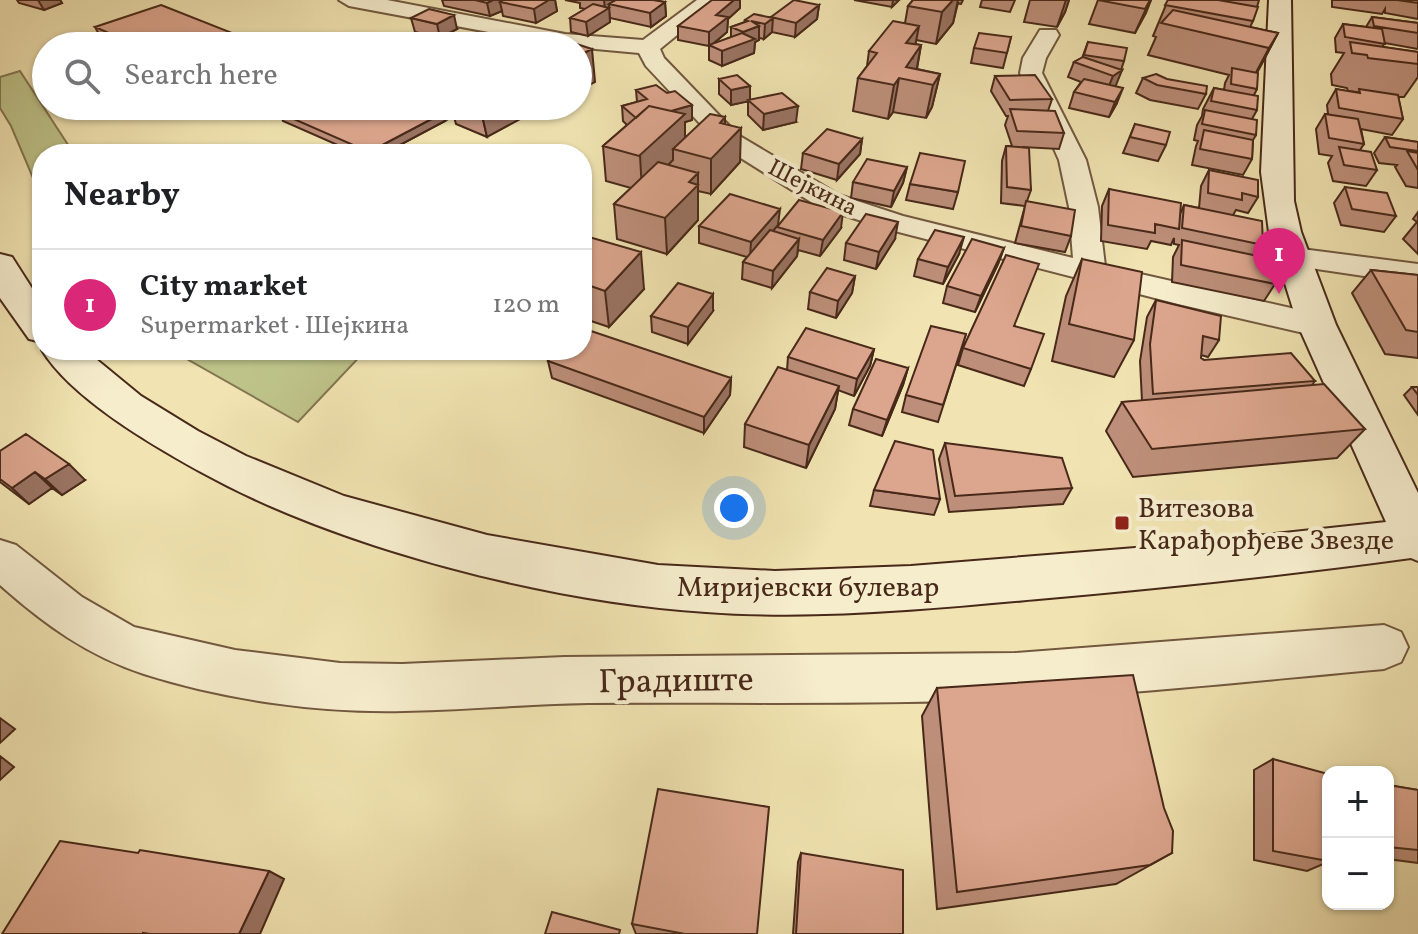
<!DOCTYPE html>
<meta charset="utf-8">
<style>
:root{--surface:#fff;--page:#f6f6f6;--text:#202124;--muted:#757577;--line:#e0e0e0;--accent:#db2777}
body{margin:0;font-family:Vollkorn,serif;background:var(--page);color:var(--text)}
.controls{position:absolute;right:24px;bottom:24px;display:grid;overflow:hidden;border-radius:16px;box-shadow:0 2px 6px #0004}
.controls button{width:72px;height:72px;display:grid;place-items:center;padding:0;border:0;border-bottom:2px solid var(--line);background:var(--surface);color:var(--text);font:40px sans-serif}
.you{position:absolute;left:734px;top:508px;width:28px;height:28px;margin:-20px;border:6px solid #fff;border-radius:50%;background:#1a73e8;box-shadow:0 0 0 12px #1a73e833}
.badge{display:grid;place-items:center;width:52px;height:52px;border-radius:50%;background:var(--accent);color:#fff;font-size:26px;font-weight:700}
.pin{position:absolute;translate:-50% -66px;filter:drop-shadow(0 2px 4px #0008)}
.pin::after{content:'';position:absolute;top:42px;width:28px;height:24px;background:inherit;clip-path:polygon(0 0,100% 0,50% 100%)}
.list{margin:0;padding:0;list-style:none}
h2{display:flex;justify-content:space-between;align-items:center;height:104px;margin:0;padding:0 32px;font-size:34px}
h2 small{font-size:26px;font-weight:400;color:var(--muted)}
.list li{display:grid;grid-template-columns:52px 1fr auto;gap:24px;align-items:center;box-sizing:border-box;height:112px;padding:0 32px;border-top:2px solid var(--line)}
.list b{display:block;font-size:30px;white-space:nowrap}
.list p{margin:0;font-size:26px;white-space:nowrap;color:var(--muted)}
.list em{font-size:26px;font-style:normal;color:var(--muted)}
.icon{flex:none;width:44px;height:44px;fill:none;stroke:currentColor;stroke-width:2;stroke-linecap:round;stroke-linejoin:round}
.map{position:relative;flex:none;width:1418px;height:934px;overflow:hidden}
.search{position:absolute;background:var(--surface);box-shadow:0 2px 6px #0004;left:32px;top:32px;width:560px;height:88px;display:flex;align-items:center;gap:20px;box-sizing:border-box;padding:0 28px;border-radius:44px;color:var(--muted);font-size:30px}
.panel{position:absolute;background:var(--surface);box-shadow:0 2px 6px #0004;left:32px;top:144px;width:560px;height:216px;border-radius:32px}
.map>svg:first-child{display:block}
</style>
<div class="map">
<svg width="1418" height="934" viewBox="0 0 1418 934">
<rect width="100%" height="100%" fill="#f1e4b2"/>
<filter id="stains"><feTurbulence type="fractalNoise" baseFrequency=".0025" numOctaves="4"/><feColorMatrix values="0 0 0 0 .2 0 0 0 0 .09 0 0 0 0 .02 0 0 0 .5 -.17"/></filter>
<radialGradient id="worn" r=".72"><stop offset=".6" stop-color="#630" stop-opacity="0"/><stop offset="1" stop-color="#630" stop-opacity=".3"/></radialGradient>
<path fill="#bec389" stroke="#837651" stroke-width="2" d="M20 71 74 154H42V199L11 126 0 108V77Z
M171 350H366L298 422Z"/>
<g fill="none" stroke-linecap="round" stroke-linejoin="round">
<defs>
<path id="street" d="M339 0H387L565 34 643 40 697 0H720L660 49 664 58 738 135 839 195 903 216 1073 258 1069 207 1059 160 1020 73 1023 58 1040 30H1056L1059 35 1046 58 1042 73 1086 160 1098 207 1105 266 1317 314 1329 317 1334 325 1329 333 1317 336 1178 304 883 228 819 207 720 145 646 66 639 53 563 46 349 6Z
M1294 248 1418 264V284L1283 264 1279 257 1283 250Z
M0 540 16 545 82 597 134 627 235 650 340 663 402 664 564 657 1015 653 1384 625 1401 632 1408 647 1401 662 1384 669C1261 680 1138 694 1015 699 873 705 731 702 588 703 527 704 465 710 404 711 318 713 226 700 144 674 88 656 44 624 0 585Z"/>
<path id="secondary" d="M1269 0H1291L1294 201 1301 232 1336 325 1418 493V561L1411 558C1287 575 1162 588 1038 599 928 609 816 620 706 612 549 602 338 548 201 472 152 445 71 398 42 350H85L141 396 198 431 246 456 344 496 487 535 658 565 775 571 911 566 1173 545 1386 522 1298 325 1269 232 1261 172Z
M0 254 12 257 42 304V342L29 339 0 298Z"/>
</defs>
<use href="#street" stroke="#72583f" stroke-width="4"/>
<use href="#secondary" stroke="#482919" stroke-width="4"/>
<use href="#street" fill="#f6edcd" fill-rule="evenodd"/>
<use href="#secondary" fill="#f6edcd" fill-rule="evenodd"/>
</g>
<path fill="#bd8f7a" stroke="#482919" stroke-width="2" d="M17 0H60L62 3 44 10 19 3Z
M442 0H555L557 11 536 23 503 16 502 11 490 16 444 6Z
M565 0H653L665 2 666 16 651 27 610 18 609 11 610 22 588 36 571 32 570 18 585 9 580 8V3Z
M854 0H899L892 7Z
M913 0H963L961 4 958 3 953 23 936 44 916 40 915 44 921 45 917 69 940 74 932 107 926 118 893 112 888 119 853 111 858 78 867 66 869 51 905 23 908 6Z
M982 0H1015L1010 12 980 7Z
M1030 0H1069L1065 12 1057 27 1024 22Z
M1098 0H1151L1135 33 1089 24Z
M1168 0H1259L1253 21 1250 27 1278 33 1257 73V89L1254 95 1257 110 1252 119 1256 135 1253 140 1252 159 1243 175 1192 165 1196 146 1198 141 1194 140 1197 125 1202 116 1203 109 1214 88 1224 90 1225 83 1229 75 1148 55 1156 37 1153 36Z
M1332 0H1418V19L1385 13V9L1382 14 1332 7Z
M819 5 817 19 795 37 772 32 764 39 759 38V40L755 42 754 53 722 66 709 60V46L678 40V26L740 8 728 19 727 32 712 45 731 37V27L745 22V20L771 17Z
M1372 17 1418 23V49L1385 43 1382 47 1418 52V77L1404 97H1398L1403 119 1392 135 1361 129 1364 144 1360 150 1377 170 1366 186 1333 181 1328 163 1332 156 1319 154 1316 129 1325 114H1328L1327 105 1336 89 1356 93 1357 92 1348 91 1347 88 1332 85 1331 74 1344 53 1336 52 1335 38 1343 24 1366 27Z
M411 18 457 29 440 38 415 32Z
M95 27 265 46H113L103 42Z
M1011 37 1003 68 971 63 974 48Z
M1088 42 1124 61 1121 70H1122L1115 86 1117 103 1109 117 1069 108 1074 92 1081 82 1068 77 1074 62 1082 58Z
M995 76 1052 99 1048 111 1064 133 1059 149 1023 147 1031 190 1027 201 1071 236 1065 252 1015 243 1025 206 1001 203 1002 161 1006 146H1012L1005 125 1008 116H1006L991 91Z
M1143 78 1206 94 1198 109 1150 100 1136 93Z
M719 79 750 100 796 122 763 130 748 115V101L731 105 719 94Z
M636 90 667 93 692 105V120L685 122V137L725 124 740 162 711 194 698 191V220L667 254 617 239 614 204 631 188 606 181 603 146 627 125 623 121 622 106 637 102Z
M248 106H279L264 113Z
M451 106H480L487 137 456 124Z
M280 113 445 121 383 154H358L283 121Z
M1135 124 1166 145 1158 161 1123 153Z
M1385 137 1418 142V188L1406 186 1395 167 1397 165 1379 163 1374 153Z
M862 139 860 154 837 180 801 169 803 153Z
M907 167 903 183 891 207 851 198 853 182Z
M1209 170 1258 197 1248 213 1236 210 1233 215 1263 245 1256 255 1275 284 1264 301 1172 282 1173 257 1179 245 1174 244V238L1171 245 1151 241 1147 249 1101 241 1102 206 1109 189 1181 212 1184 205 1199 208 1201 186Z
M910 184 958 192 953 209 906 200Z
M1345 187 1396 216 1384 232 1341 225 1334 203Z
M1418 212V254L1403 239 1417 222 1413 219Z
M778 225 841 228 820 256 798 250 797 256 772 288 742 279 743 262 747 257 699 243V226Z
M582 235 644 289 609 327 582 318Z
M895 239 876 269 844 260 846 243Z
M1004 248 998 264 975 312 943 303 947 286Z
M959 254 943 284 914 276 918 259Z
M1082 259 1134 340 1114 377 1052 361 1066 296Z
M1371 270 1418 275V358L1385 354 1352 293Z
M855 276 852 293 836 318 808 309 810 292Z
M1156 300 1219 340 1208 357 1201 355V358L1204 360 1315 381 1312 385 1365 429 1337 458 1133 477 1106 431 1122 402 1142 401 1140 361 1147 317Z
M713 311 688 344 652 332 651 316Z
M1015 326 1031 369 1024 386 958 365 963 348Z
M966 334 938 422 902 412 906 395Z
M874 349 870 366 854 396 838 390 835 409 806 468 744 447 745 424 787 370 788 357Z
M548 361 731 378 730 395 704 433 552 378Z
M908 368 903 385 882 436 849 425 853 409Z
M1412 387H1418V415L1404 395Z
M945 443 1072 488 1063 504 949 512 939 459Z
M0 451 85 480 62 495 52 488 29 504 0 482Z
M874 490 940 499 934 515 870 506Z
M937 688 1172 853 1116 884 937 909 922 716Z
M1273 759 1328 862 1307 871 1254 860V770Z
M1388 785 1418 790V863L1388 859Z
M801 853 903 934H793L798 862Z
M632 924 757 934H636Z"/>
<path fill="#9a7463" stroke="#482919" stroke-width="2" d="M38 0H60L62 3 44 10Z
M493 0H517L500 2 502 11 490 16 487 3Z
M540 0H555L557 11 536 23 534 9Z
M604 0H616L609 4 610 22 588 36 586 22 605 10Z
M734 0H740V8L728 19 727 32 709 47V32L716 15Z
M893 0H899L892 7Z
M953 0H958L953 23 936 44 942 12Z
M1066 0H1069L1065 12 1057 27Z
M1150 0H1151L1146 13 1135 33Z
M665 2 666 16 651 27 650 13Z
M819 5 817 19 795 37 796 23Z
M454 15 457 29 440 38 437 24Z
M773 18 772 32 764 39 765 24Z
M759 26V40L755 42 754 53 722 66V51L743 32Z
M919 26 913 57 906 43Z
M1278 33 1261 65 1252 80 1269 48Z
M921 45 915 78 906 67Z
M592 49 595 82 578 91V56Z
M1122 70 1116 85 1107 91 1113 76Z
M940 74 932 107 926 118 933 85Z
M899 78 893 112 888 119 894 85Z
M750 86V101L731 105V90Z
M1123 88 1117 103 1109 117 1115 102Z
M692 105V120L685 122V148L673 149V160L642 191 638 120Z
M261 106H279L264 113Z
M480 106H544L487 137Z
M798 106 796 122 763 130 764 114Z
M443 113 445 121 383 154H370L369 152Z
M725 117V144L741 128 740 162 711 194V159L720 123Z
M862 139 860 154 837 180 839 164Z
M907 167 903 183 891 207 894 191Z
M698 173V220L667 254 665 218 689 182Z
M780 209 778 225 750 258 751 242Z
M843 212 841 228 820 256 823 240Z
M898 222 895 239 876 269 879 252Z
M964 237 959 254 943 284 948 267Z
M799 239 797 256 772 288 773 271Z
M1004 248 998 264 975 312 981 296Z
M641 252 644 289 609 327 605 291Z
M855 276 852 293 836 318 838 301Z
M713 294V311L688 344V327Z
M874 349 870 366 854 396 857 379Z
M908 368 903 385 882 436 887 420Z
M731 378 730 395 704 433V417Z
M839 386 835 409 806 468 809 445Z
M69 464 85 480 62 495 45 479Z
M35 472 52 488 29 504 12 488Z
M0 718 15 729 0 743Z
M0 756 14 767 0 780Z
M269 871 284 879 260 934H239Z"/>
<path fill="#dca68e" stroke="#482919" stroke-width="2" d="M475 0H493L487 3Z
M503 0H549L534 9 500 2Z
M616 0H653L665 2 650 13 609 4Z
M712 0H734L716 15 728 17 709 32 678 26Z
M794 0 819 5 796 23 771 17Z
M913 0H953L942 12 908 6Z
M1098 0H1150L1145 9Z
M1168 0H1218L1258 7 1253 21 1165 5Z
M1397 0H1418V3Z
M593 4 609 8 586 22 570 18Z
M161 5 265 46H138L95 27Z
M429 9 454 15 437 24 411 18Z
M1173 10 1278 33 1269 48 1161 23Z
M754 14 773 18 765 24 751 21 759 26 743 32 731 27 748 21 745 20Z
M1372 17 1418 23V33L1374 26Z
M893 21 919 26 906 43 921 45 906 67 940 74 933 85 899 78 894 85 858 78 877 53 869 51Z
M1343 24 1382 29 1385 44 1345 37Z
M742 33 755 39 722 51 709 45Z
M979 33 1011 37 1007 53 974 48Z
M561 39 592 49 578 56V46H548Z
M283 40 299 46H268Z
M1088 42 1127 48 1124 61 1084 55Z
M1350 42 1418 52V64L1368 58 1367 55 1352 53Z
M1083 57 1122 70 1113 76 1074 62Z
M1232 68 1258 73 1257 89 1231 84Z
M1156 74 1167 79 1207 86 1206 94 1157 85 1143 78Z
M737 75 750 86 731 90 719 79Z
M1035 75 1052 99 1010 100 995 76Z
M1084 79 1123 88 1115 102 1074 92Z
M656 85 667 93 675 91 692 105 671 111 649 106 636 118 622 106 647 99 636 90Z
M1214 88 1258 96 1257 110 1211 101Z
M1336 89 1360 93 1359 89 1398 95 1403 119 1339 108Z
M782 93 798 106 764 114 748 100Z
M295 106H424L443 113 369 152 280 113Z
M649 106 685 114 639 156 603 146Z
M1010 109 1055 111 1064 133 1017 131Z
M1205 110 1257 120 1256 135 1202 124Z
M710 114 725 117 720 123 741 128 711 159 673 149Z
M1325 114 1358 119 1364 144 1329 138Z
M1135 124 1170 132 1166 145 1130 137Z
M827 129 862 139 839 164 803 153Z
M1204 130 1253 140 1252 159 1200 149Z
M1385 137 1418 142V151L1390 147Z
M1006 146 1029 148 1031 190 1007 187Z
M1339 147 1371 152 1377 170 1344 165Z
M1407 151 1418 153V170Z
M920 153 965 161 958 192 910 184Z
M867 159 907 167 894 191 853 182Z
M658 162 698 173 689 182 698 185 665 218 614 204Z
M1209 170 1258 180V197L1242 193V200L1208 193Z
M1345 187 1387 193 1396 216 1352 209Z
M1109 189 1181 203 1179 229 1155 224V233L1108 225Z
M730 194 780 209 751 242 699 226Z
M799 200 843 212 823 240 777 227Z
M1026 201 1075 210 1071 236 1021 226Z
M1184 205 1262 221 1263 245 1182 228Z
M866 214 898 222 879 252 846 243Z
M770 230 799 239 773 271 743 262Z
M935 230 964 237 948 267 918 259Z
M582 235 641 252 605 291 582 283Z
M972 239 1004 248 981 296 947 286Z
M1182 240 1272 259 1275 284 1181 265Z
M1006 255 1039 264 1014 326 1044 334 1031 369 963 348Z
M1082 259 1142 272 1134 340 1069 324Z
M827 268 855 276 838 301 810 292Z
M1371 270 1418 275V332L1406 330Z
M678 283 713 294 688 327 651 316Z
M1156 300 1221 316 1219 340 1203 336 1201 358 1204 360 1291 353 1315 381 1153 394 1150 344Z
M931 326 966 334 943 405 906 395Z
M582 328 731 378 704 417 548 361 558 350H582Z
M806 328 874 349 857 379 788 357Z
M876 359 908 368 887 420 853 409Z
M778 367 839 386 809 445 745 424Z
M1324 384 1365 429 1152 449 1122 402Z
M1412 387H1418V395Z
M26 434 69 464 45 479 35 472 12 488 0 479V451Z
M895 441 933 450 940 499 874 490Z
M945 443 1062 458 1072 488 955 496Z
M1133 675 1164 808 1173 831 1172 853 1150 865 957 892 937 688Z
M1273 759 1328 774V861L1273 851Z
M1388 785 1418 790V850L1388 847Z
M658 789 769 807 757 934H685L632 924Z
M60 841 138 853 140 850 269 871 239 934H150L143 933V934H2Z
M801 853 903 870V934H796Z
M552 912 620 930 619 934H545Z"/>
<rect fill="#8f2418" stroke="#f6edcd" stroke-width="3" x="1114" y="515" width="16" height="16" rx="4"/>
<g text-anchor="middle" stroke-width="8" stroke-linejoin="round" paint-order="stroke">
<g font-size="24" fill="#482919" stroke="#f6edcd">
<text transform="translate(813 187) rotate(27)" y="8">Шејкина</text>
</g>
<g font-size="28" fill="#482919" stroke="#f6edcd" text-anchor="start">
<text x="1138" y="517">Витезова<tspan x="1138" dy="32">Карађорђеве Звезде</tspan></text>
</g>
<g font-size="28" fill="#482919" stroke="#f6edcd">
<text x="808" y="596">Миријевски булевар</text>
</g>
<g font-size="34" fill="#482919" stroke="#f6edcd">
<text transform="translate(676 679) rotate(-1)" y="12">Градиште</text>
</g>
</g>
<rect width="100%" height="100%" filter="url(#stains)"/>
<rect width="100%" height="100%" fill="url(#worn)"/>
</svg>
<div class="controls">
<button>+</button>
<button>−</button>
</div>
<div class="you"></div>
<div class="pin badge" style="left:1279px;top:294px">1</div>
<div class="search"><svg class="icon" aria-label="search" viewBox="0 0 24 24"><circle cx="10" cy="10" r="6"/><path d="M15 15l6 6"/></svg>Search here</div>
<section class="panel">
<h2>Nearby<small></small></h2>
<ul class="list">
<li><span class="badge">1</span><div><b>City market</b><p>Supermarket · Шејкина</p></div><em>120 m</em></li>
</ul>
</section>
</div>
